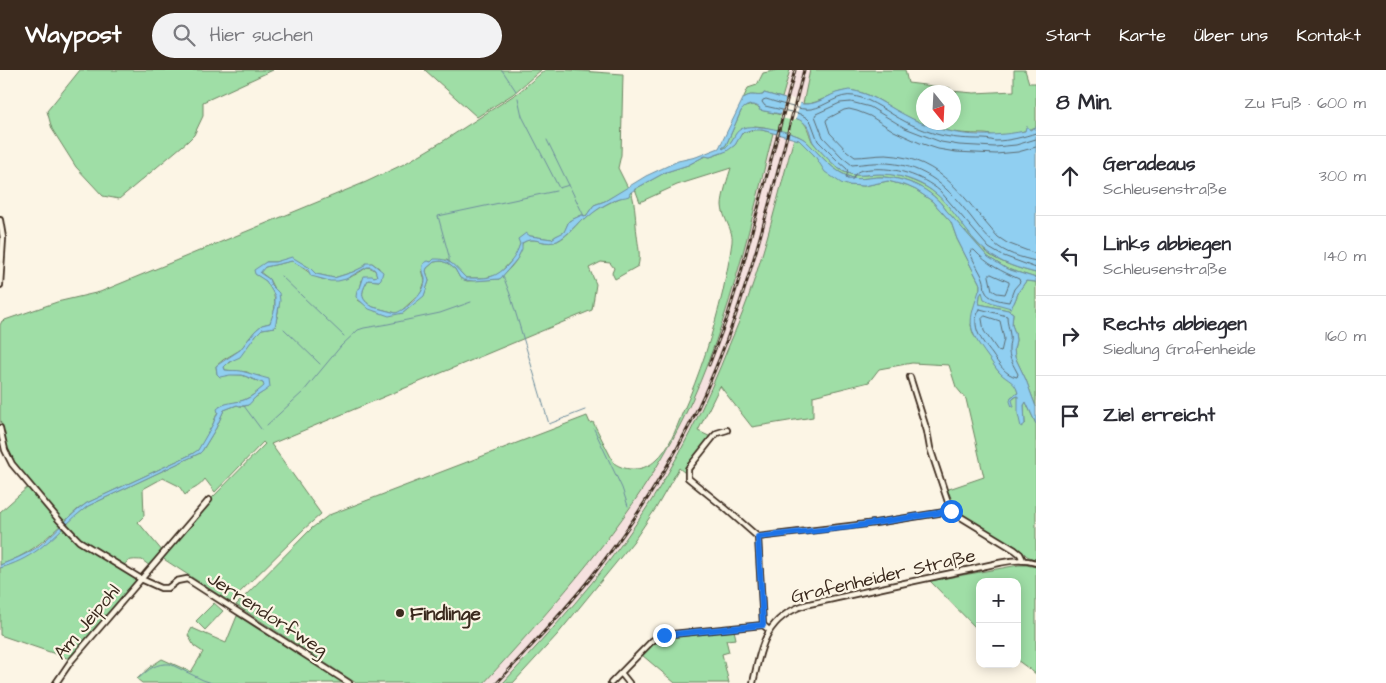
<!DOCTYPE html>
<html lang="de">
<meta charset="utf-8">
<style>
:root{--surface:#fff;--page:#f2f2f3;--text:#2b2b33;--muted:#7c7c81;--line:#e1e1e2;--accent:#3b2a1e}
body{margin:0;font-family:"Architects Daughter",sans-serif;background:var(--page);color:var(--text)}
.controls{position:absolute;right:15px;bottom:15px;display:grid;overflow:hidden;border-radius:10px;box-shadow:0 2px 12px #0003}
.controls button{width:45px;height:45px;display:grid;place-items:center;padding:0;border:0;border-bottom:1px solid var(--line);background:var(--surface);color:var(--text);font:25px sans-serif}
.compass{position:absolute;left:916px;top:15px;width:45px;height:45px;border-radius:50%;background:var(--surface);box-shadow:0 2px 12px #0003;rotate:162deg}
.stop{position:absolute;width:15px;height:15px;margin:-11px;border:4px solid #1a73e8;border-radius:50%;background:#fff}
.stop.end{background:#1a73e8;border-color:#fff;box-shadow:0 1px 5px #0008}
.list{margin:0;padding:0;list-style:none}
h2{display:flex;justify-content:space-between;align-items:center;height:65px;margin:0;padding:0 20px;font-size:21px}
h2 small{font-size:16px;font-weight:400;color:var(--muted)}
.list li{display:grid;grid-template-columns:32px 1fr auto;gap:15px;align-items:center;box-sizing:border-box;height:80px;padding:0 20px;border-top:1px solid var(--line)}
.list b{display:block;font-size:19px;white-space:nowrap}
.list p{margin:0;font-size:16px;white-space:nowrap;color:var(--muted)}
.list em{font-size:16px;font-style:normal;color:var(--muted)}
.icon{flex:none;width:28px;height:28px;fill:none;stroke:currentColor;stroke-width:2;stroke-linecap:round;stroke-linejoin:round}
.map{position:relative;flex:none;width:1036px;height:613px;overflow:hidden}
header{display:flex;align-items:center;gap:30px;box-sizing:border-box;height:70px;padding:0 25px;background:var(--accent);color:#fff}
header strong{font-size:24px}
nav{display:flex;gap:28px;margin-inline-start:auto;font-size:18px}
.search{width:350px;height:45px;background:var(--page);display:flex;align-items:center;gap:12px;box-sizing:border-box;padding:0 18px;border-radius:28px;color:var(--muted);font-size:19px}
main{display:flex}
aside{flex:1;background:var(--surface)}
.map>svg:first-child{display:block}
</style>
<header>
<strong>Waypost</strong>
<div class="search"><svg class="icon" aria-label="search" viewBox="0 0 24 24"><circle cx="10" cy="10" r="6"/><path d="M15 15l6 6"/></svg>Hier suchen</div>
<nav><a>Start</a><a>Karte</a><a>Über uns</a><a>Kontakt</a></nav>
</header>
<main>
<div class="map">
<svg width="1036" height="613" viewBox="0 0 1036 613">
<rect width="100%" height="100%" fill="#fcf5e5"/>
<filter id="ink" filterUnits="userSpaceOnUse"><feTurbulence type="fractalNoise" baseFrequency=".02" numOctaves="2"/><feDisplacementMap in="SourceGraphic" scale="10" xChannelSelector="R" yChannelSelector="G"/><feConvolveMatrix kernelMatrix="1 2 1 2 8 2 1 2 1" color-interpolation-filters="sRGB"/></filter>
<g filter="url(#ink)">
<path fill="#f5e1df" d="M790 0H810L803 34 761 190 747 233 720 298 701 342 673 394 654 426 630 463 599 504 552 560 503 613H484L555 534 663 387 689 335 716 269 731 227Z"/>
<path fill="#9fdea6" stroke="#6d8462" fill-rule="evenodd" d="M80 0H273L203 32V46L194 65 188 71 119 129 103 126 76 97 52 59 47 41Z
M425 0H541L513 24 477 47Z
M545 0H566L623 4 621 85 618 98 628 118 605 131 594 135 586 146 582 145 569 151 564 163 556 166 552 169 530 166 520 174 516 186 498 205 484 208H466L452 194 447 190 430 192 422 199 425 211 421 223 400 242 396 243 373 237C359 229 361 222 368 210L379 211V198L372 193 353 202 334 208 316 204 310 198 292 188 275 192H266L255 204C259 206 263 208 266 211 277 222 277 240 270 253L262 255 255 261 240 280 223 290 216 296 217 304 242 305 263 313 265 316C258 321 252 327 244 330 236 333 228 333 220 336L213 354 199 380 192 384 87 433 77 440 63 453 7 383 0 349V255L2 251 57 232 100 222 366 112 404 94 445 70 519 22Z
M778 0H790L782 28 764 23 763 25C755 27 750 22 743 29L748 18 757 15 763 3Z
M810 0H905L908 13 950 18 951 21 974 23 1014 21V0H1025L1029 13H1036V57C1023 62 1008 66 995 66 991 65 987 64 983 64 953 64 932 60 906 46 888 37 874 24 854 21 835 18 821 35 803 34ZM924 22H954V52H924Z
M752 35 760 38V40L799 49C808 54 808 62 812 71 815 76 833 94 838 98 853 110 869 103 886 104 901 105 915 111 928 118 954 133 965 165 987 183 1000 193 1020 199 1036 203V208L1007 199 988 187 946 140C932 119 905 107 880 107 871 107 861 110 853 108 833 103 819 83 805 70L798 66 764 57 755 56 736 64 729 75 723 79 722 78 726 75 742 39 745 37Z
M758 59 773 63C746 173 721 289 662 388 613 471 548 542 484 613H356L236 535 312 458 329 445 587 346 590 353 593 352 614 393C626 402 645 401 656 390 669 379 676 359 682 344 700 304 713 263 723 221 726 205 730 188 732 172 734 160 722 148 722 135 722 127 728 107 731 98L677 115 640 132 635 119 666 102 688 95 705 86 710 87 722 83 735 75 740 66 744 62Z
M794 68 802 71 819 91 847 115 864 116 888 111 907 116 916 120 932 131 951 152 957 169 980 214V218L971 255 973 264 999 302 1016 315 1018 323 1011 327 1012 330 1018 325 1019 333 1025 354 1024 335 1026 332 1036 354V490L1027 486 1018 478 981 457 958 442 955 437 949 423H947L946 420 984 407 966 329 956 317 949 295 912 293 879 299 869 312 813 326V347L752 357 720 316 698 361 711 367 709 370 689 394 685 403 679 398 656 438 633 472 557 565 513 613H503C552 560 600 508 640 448 677 393 706 334 730 273 736 259 742 245 747 231 766 178 779 122 794 68Z
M631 121C636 136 635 150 637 165 638 175 641 186 638 196L615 209 612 203 614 198 610 193 601 192 589 198 596 214 592 240 271 374 321 444 303 460 230 532 162 488 190 454 213 427 265 374 263 372 215 422 205 409C198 419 192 418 185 425L179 416 163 408 143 419 144 446 138 452 163 482 150 496 142 490C136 490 127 488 124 496L82 470 66 455 78 443 88 436 200 383 202 381 216 358 224 340 237 335C248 339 249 333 256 327 260 324 266 320 270 317L260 306H254L247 302 225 300 224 296 240 285 256 265 262 259 275 257 279 237 274 219 269 209 260 202 265 197 292 191C302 196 309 204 319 208 336 215 354 207 367 197 373 198 376 200 377 206L362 210 358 230 375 241 386 244 403 243 424 225 429 211 426 201 427 198 434 192 441 191 447 193 455 199 460 208 467 211 499 209C510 198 521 189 522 173 534 165 542 175 554 172 564 170 575 156 582 149L585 150C597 137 613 131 629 124Z
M1026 211 1036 212V337L1026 310 1015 287 1014 279 1016 270 1015 263 1012 255 1013 243 1008 240 979 234 980 225 982 221 1014 233 1019 221Z
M28 417 53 447 61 455C40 474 28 485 0 495V442Z
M64 457 80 474 138 510 70 589 0 565V498C27 489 43 476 64 457Z
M1019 495H1026L1036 497V604L1017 590V512H980V562L930 511Z
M214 533 223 541 205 560 196 551Z
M241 545 344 613H142L137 609 150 597 162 589 191 602 203 582 194 576 188 565 192 558 226 573 237 546Z
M734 560 736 569 726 570 729 582 722 584 729 613H675L642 585 653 574 661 568Z"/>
<path fill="#90cff1" stroke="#6e8d9d" d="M849 20C872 23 885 35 905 45 943 66 984 69 1025 61L1026 57H1028L1030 60 1036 57V203C1020 199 1000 193 987 182 965 165 954 136 931 120 917 110 897 104 880 104 867 104 856 108 843 101 836 98 818 79 813 72 810 66 810 56 803 52 796 46 769 42 759 40L760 38C754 33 746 34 741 41L726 75 722 78 723 79C734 73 733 63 741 59 752 52 795 62 805 70 819 83 833 103 853 108 861 110 871 107 880 107 905 107 932 119 946 140L988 187 1007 199 1036 208V212L1026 211 1019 221 1014 233 1011 238 993 233 984 229 982 222 980 225 979 234 1008 240 1013 243 1012 255 1015 263 1016 270 1014 279 1015 287 1026 310 1036 337V354L1026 332 1024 335 1025 354 1021 357 1018 344V326L1015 327 1012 330 1014 337H1012L1010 331 1011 327 1018 323C1015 311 1008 311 1000 303 995 298 992 292 988 287 966 257 968 253 980 218V214L957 169 951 152 932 131 916 120 907 116 888 111 864 116 847 115 841 113 825 102 815 86 799 70 762 60H750L742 63 735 75 727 81 710 87 705 86 688 95 666 102 635 119 630 123 629 126C624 128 621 127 617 129 605 134 594 141 585 150L582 149C575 156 563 170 554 172 542 175 534 165 522 173V179L517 189 501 208 499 209 474 211 464 210 460 208 455 199 447 193 441 191 434 192 427 198 426 201 429 211 424 226 403 243 389 246 369 239 356 227 357 220 360 218 364 206H372L374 207 377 206 375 200 371 197H367L346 209 338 211H330L311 206 308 200 292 191 265 197 260 203 269 209 271 215 279 223 280 231 275 257 262 259 256 265 240 287 229 292 224 297 225 300C231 301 236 300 241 301 249 303 261 307 269 309L270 317C266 321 261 323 257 326 249 332 253 336 240 336L237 335 224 340 216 358 202 381 200 383 88 436C70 449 57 466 39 479 27 488 14 494 0 498V495C13 490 25 485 36 478 54 465 68 446 87 433L192 384 198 380 213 354 218 342 217 339C224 332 235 333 244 330 252 327 258 321 264 316L263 313 242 305H230L220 307 217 304 216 296 240 280 255 261 262 255 270 253 275 238V226L266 211 255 204 254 200 266 192H275L292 187 310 198 316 204 334 208 353 202 363 197 366 193H372L383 202 381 209 379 211 368 210C361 222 359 229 373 237L396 243C408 238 426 223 425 209 424 202 421 200 424 193L428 191 431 192 434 189C451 188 455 197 466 208 483 208 492 210 505 198 513 190 516 185 520 174L518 169 526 163 530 166 552 169 556 166 564 162 569 151 582 145 586 146 594 135 605 131 646 106 678 91 696 87 719 78 743 29C750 22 756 27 763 25L764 23 803 34C816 35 824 28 836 23 840 22 844 21 849 20Z"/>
<path fill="#fcf5e5" d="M786 27 801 31 795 51 780 48Z"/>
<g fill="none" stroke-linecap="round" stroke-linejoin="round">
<path stroke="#5d6c72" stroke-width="1" d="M1036 63C1023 67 1009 71 995 71 991 70 987 69 983 69 952 69 934 66 906 52 888 43 874 30 854 26 838 23 826 37 811 39 802 41 776 32 766 29L763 30 762 32 765 36 800 44 807 48 811 52 818 71 838 91 847 99 848 102 846 107 847 109H853C855 100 862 100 871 99 895 97 921 105 940 121L989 178 1001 185 1036 198
M1036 69 1016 75 995 77 959 75 941 72 905 58 870 37 851 32 840 33 816 44 815 46 823 67 842 87 852 95C863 94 875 92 887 93 927 96 948 118 971 147 978 156 985 166 994 173 1004 183 1022 188 1036 191
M1036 77 1018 82 996 84 956 82 938 79 920 73 894 61 870 46 857 41 849 39 844 40 827 49 826 51 830 63 847 81 855 87C865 87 875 85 886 85 944 88 964 130 998 167L1007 173 1036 184
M972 180H974C988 195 1001 201 1019 209L1020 212 1014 219 1009 232C1002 231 987 229 985 220 984 216 985 213 983 208 979 200 974 192 970 183Z
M991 204 1009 212V214L1005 224 997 223 992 220 989 206Z
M980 239 1007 246C1007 254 1009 257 1010 265 1011 270 1009 273 1009 278 1008 287 1014 296 1018 304L1017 307C1005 305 999 294 992 284 982 271 969 256 980 239Z
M985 246 1000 251 1004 269 1001 282 998 281 984 261 982 249Z"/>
<path stroke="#6e8d9d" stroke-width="1" d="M502 0 516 21
M518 28 522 46 559 118 569 115
M547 70 584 146
M449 193V186L438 146 556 121
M281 206 344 266
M503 206 510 224 549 354 585 340
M284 259 320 294
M244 336 261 359
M267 355 303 322 341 276 358 260 364 258 388 254 440 243 471 232
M594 359 622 418 628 436
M139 608C149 599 156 593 170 594L203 610 212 613"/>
<defs>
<path id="street" d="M0 150 3 168 0 215
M910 307 927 361 930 378 951 441
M0 358 5 380 12 394 59 450 79 471 141 509 161 518H168L177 511 187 509 349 613
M727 360 717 363 714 366 691 395 688 399V408L725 438 758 467
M758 467 875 453 951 441 1015 480 1020 484 1023 490
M758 467 763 555
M621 603 629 613
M56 613 71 591 209 430
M611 613 652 571 662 565 763 555 769 560
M753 613C761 577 765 548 805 535 860 523 916 510 972 499 992 495 1016 486 1036 493"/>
</defs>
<use href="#street" stroke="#3b2a1e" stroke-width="8"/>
<use href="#street" stroke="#fcf5e5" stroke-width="4.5"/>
<defs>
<path id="rail" d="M709 295 727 248 740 206 795 0
M497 613C529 578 563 543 592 506 629 459 662 409 689 356 746 245 772 121 804 0"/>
</defs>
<use href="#rail" stroke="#3b2a1e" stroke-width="3"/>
<use href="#rail" stroke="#fcf5e5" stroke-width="1" stroke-dasharray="4" stroke-linecap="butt"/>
</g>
</g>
<g fill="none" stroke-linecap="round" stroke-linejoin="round" filter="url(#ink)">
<path stroke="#1a73e8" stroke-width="6" d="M664 565 763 555 758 467 849 457 951 441"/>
</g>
<circle fill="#3b2a1e" stroke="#fcf5e5" stroke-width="2" cx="400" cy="543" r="5"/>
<g text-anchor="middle" stroke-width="4.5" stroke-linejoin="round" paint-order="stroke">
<g font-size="19" fill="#3b2a1e" stroke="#fcf5e5">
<text transform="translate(883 505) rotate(-13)" y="7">Grafenheider Straße</text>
<text transform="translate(268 543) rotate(33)" y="7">Jerrendorfweg</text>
<text transform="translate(86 551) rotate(-50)" y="7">Am Jeipohl</text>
</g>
<g font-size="19" font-weight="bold" fill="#3b2a1e" stroke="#fcf5e5" text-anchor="start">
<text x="410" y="550">Findlinge</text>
</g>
</g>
</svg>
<div class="controls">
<button>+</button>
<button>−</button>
</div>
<svg class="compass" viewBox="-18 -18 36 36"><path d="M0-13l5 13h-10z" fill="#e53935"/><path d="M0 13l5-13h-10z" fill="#7c7c81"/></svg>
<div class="stop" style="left:951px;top:441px"></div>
<div class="stop end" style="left:664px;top:565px"></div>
</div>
<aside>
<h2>8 Min.<small>Zu Fuß · 600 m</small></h2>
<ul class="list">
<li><svg class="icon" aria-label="ahead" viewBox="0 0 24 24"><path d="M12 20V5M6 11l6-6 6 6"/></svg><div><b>Geradeaus</b><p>Schleusenstraße</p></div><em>300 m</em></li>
<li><svg class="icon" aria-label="left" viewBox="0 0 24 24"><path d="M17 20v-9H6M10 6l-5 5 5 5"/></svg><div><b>Links abbiegen</b><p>Schleusenstraße</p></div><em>140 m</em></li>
<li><svg class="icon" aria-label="right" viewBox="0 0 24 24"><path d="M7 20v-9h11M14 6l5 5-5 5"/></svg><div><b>Rechts abbiegen</b><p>Siedlung Grafenheide</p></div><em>160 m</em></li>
<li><svg class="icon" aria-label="arrive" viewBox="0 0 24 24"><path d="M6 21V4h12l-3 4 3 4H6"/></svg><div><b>Ziel erreicht</b></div></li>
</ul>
</aside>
</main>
